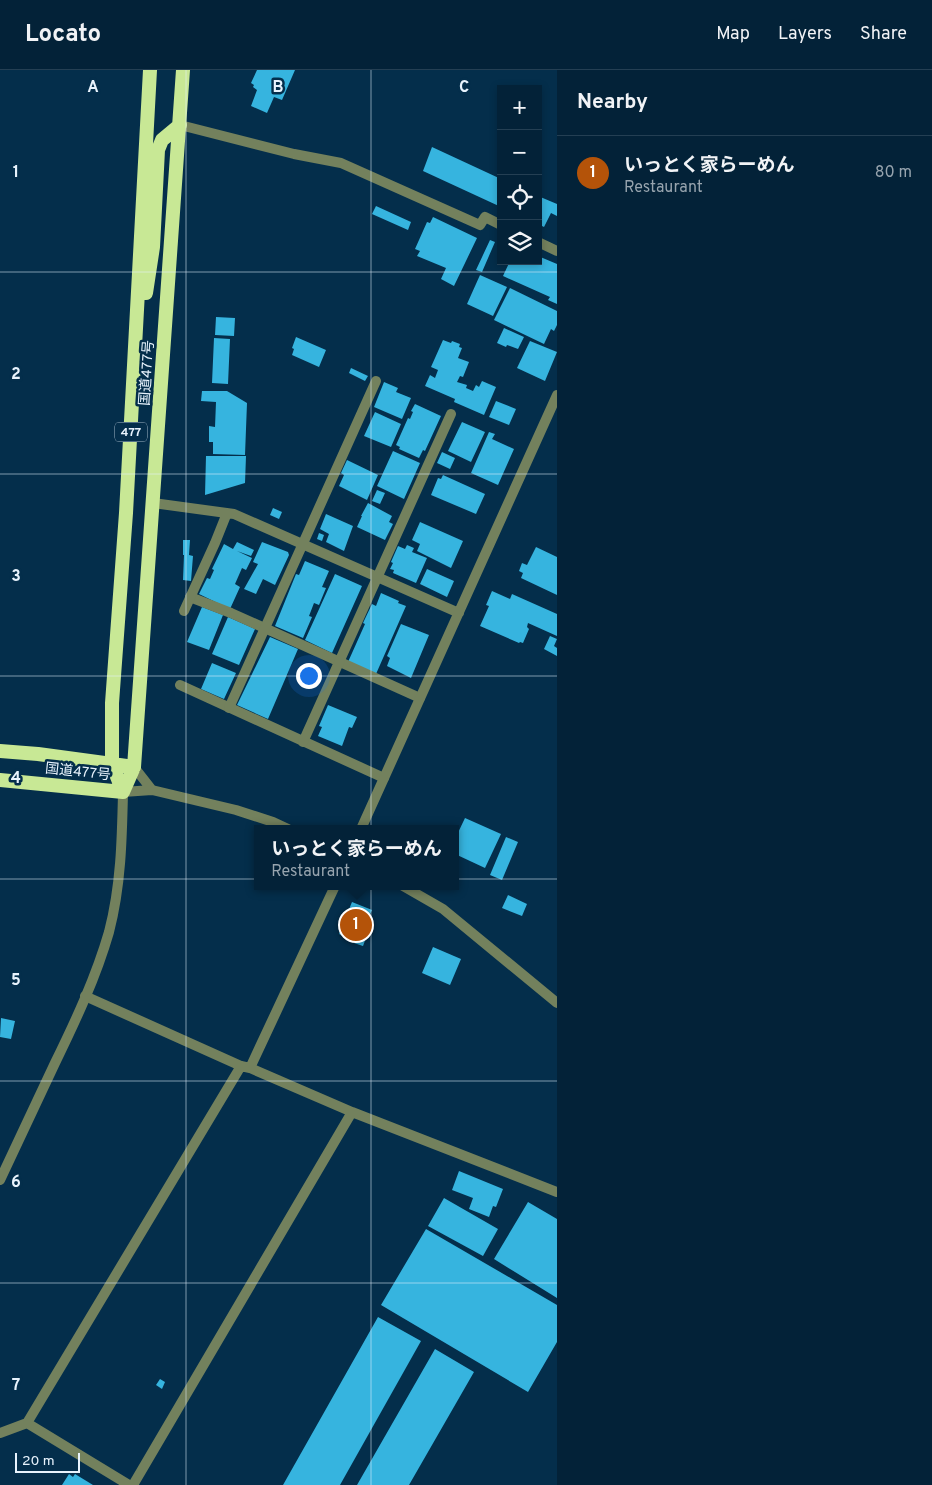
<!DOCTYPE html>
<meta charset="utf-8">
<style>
:root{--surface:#032238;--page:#0d2a40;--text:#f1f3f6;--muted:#97a4ae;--line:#243f53;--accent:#b45309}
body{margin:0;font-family:Overpass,"Noto Sans JP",sans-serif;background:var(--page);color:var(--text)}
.controls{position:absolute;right:15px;top:15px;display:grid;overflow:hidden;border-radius:0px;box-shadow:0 2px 8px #0003}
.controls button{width:45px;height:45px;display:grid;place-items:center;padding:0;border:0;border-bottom:1px solid var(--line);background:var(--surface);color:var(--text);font:25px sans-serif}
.scale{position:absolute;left:15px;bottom:12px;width:65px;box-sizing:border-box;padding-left:5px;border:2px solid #e8f3fd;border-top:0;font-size:14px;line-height:18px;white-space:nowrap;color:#e8f3fd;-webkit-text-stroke:4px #042e4b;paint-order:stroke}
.you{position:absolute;left:308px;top:605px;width:18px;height:18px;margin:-12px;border:4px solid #fff;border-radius:50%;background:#1a73e8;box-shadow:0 0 0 8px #1a73e833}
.badge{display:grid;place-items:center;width:32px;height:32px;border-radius:50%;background:var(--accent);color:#fff;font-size:16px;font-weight:700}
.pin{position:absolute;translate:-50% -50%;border:2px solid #fff;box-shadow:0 1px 5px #0006}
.popup{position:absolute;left:254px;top:755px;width:205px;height:65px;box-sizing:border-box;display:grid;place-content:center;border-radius:0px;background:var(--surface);filter:drop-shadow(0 1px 4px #0005);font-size:16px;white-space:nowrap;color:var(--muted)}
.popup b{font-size:19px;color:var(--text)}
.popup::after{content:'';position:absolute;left:50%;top:100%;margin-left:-10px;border:10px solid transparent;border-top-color:var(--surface)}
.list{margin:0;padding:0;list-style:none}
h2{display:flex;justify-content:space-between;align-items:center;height:65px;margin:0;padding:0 20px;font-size:21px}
h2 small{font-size:16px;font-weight:400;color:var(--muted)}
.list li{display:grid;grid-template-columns:32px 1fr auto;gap:15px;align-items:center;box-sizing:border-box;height:75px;padding:0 20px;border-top:1px solid var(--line)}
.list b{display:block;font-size:19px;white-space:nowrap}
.list p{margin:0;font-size:16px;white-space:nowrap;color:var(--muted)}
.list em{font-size:16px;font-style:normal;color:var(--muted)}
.icon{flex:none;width:28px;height:28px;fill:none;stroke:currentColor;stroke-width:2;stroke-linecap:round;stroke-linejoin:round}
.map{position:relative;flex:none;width:557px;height:1415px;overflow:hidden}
header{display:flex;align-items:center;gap:30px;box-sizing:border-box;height:70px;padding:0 25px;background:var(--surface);border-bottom:1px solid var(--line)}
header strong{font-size:24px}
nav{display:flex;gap:28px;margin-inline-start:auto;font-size:18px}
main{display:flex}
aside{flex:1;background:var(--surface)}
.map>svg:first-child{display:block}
</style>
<header>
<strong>Locato</strong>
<nav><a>Map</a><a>Layers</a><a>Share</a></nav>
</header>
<main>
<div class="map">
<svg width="557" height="1415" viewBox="0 0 557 1415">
<rect width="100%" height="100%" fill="#042e4b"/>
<path fill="#36b4df" d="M257 0H295L282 30 274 27 267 43 251 36 257 20 253 17 254 15 251 13Z
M432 77 501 109V137L423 101Z
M538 126 557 134V146L551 143 544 157 538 154Z
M376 136 411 152 408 160 372 144Z
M433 147 477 168 454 216 441 209 446 198 417 186 420 181 415 179 427 152 430 153Z
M490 170 495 172 482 202 476 200Z
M538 186 557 194V234L548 230 550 227 503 206 510 191H538Z
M480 205 507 217 493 246 467 234Z
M510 218 557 241V255L554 261 551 259 544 274 494 250Z
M216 247 235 248 234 266 215 265Z
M504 258 524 267 518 279 507 275 506 277 497 273Z
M296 267 326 280 319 297 292 285 294 279 292 278Z
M214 268 230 269 228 314 212 313Z
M443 270 451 273 452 271 460 274 459 277 462 278 458 288 469 292 463 307 460 306 457 312 467 315 466 318 473 321 476 315 479 317 482 311 496 317 484 345 454 332 455 329 425 316 430 305 435 308 438 300 431 297Z
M530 271 557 282 545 311 517 298Z
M351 298 368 306 365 311 349 303Z
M384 312 398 318 396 322 411 328 402 349 374 337Z
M202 321H227L247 333 245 385 213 384V372H209V356L215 357 216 332 201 331Z
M496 331 516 339 509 355 489 347Z
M415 334 441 346 425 381 423 380 419 388 399 379 400 377 396 375 408 348 410 349 413 342 411 341Z
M375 342 401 354 391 377 364 366Z
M462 352 485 362 471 392 448 381Z
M489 362 495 364 492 369 514 379 498 415 471 403Z
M393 381 420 393 404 429 377 416Z
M442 382 455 388 450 399 437 393Z
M206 386H246L245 413 205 425Z
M347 390 378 405 367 430 339 416 344 405 341 403Z
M443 405 485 424 476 444 431 425 438 408 441 409Z
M377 420 385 423 380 434 372 431Z
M368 433 392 446 389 452 393 454 385 470 357 457 362 446H361Z
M273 438 282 442 279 449 270 445Z
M326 444 353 456 344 481 326 472 329 464 320 459Z
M420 452 463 471 451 498 417 481 420 474 412 470Z
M319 463 324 465 322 471 317 469Z
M183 470H190L189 485 193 486 191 511 183 510 184 485H183Z
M237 472 254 480 251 486 237 481 252 488 246 500 242 498 235 514 240 517 230 539 199 524 207 508 210 509 214 500 212 499 224 474 233 479Z
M262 472 288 482 289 485 275 515 263 509 256 524 244 519 258 494 253 492Z
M407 475 414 478 412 482 427 488 416 513 393 503 394 500 390 499 393 493 391 492 398 476 405 479Z
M536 477 557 487V525L521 508 523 503 519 501 522 493 527 495Z
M305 491 329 501 322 517 326 518 319 535 314 533 309 546 312 547 303 568 275 556 296 504 299 505Z
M427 499 454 511 447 527 420 514Z
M335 504 362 516 332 583 305 570Z
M492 521 510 529 512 524 557 544V566L528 553 527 557 529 559 523 573 520 572 519 573 480 556 489 536 486 535Z
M381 523 399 531 398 533 406 536 376 604 348 592 365 554 363 553 372 534 376 536Z
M202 537 223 545 209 580 187 572Z
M228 547 255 559 239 595 212 584Z
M401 554 429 565 411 608 387 596 390 588 387 586Z
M550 566 557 569 554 576 557 578V586L544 579Z
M270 567 298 579 268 649 237 635Z
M212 593 236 603 224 629 201 619Z
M328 635 357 647 352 658 349 657 342 676 318 666 322 657 319 656Z
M465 748 501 764 485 798 455 784V769Z
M506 767 518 772 502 810 490 805Z
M508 825 527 834 522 846 502 838Z
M352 832 372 840 365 856 362 855 361 856 369 860 363 876 354 873 355 871 339 864Z
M433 877 461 889 450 915 422 903Z
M1 948 15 951 11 969 0 967Z
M459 1101 503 1119 496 1137 493 1136 489 1147 469 1139 473 1128 452 1120Z
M444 1128 498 1159 483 1186 428 1156Z
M528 1132 557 1149V1228L494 1189Z
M426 1159 557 1235V1272L528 1322 381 1235Z
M378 1247 421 1271 340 1415H283Z
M435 1279 474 1302 409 1415H357Z
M160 1309 165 1312 162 1319 156 1315Z
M69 1404 73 1407 75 1404 93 1415H62Z"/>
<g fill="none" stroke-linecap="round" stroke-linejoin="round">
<path stroke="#73815d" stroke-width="10" d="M190 527 231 543 420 628
M180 615 384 708"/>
<path stroke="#73815d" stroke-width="10" d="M180 55 294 84 341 93 480 155 485 147 501 155
M538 172 557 181
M153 433 234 444 459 543
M184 541 215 473 227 443
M229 638 376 311
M303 672 451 344
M361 759 557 325
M85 926 241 996 250 998 352 1042 557 1122
M250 998 335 816
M27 1353 129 1415
M0 1363 27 1353 241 996
M133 1415 352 1042"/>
<path stroke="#73815d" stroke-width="10" d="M134 697 152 720
M403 816 443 839 557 933
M0 1110C18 1071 37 1032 55 993 76 950 96 907 109 862 121 816 122 769 123 722L152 720 236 740 273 752 288 759"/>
<path stroke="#c8e895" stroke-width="14" d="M146 223 153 177 158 80 162 70 180 55
M0 681 38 684 134 697
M0 710 123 722
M123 722 134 697 183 0
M123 722 112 694V633L126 443 150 0"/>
</g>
<path fill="none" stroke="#e8f3fd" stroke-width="1" stroke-opacity="0.55" d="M186 0V1415M371 0V1415M0 202H557M0 404H557M0 606H557M0 809H557M0 1011H557M0 1213H557"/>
<g text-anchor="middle" stroke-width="5" stroke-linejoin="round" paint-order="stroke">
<rect fill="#042e4b" stroke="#a4b8c8" stroke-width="1" x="115" y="352.5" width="32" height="19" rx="4"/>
<g font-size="12" font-weight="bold" fill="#e8f3fd">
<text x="131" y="366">477</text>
</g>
<g font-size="14" fill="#e8f3fd" stroke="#042e4b">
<text transform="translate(146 303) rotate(-86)" y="5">国道477号</text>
<text transform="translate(78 701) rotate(6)" y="5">国道477号</text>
</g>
</g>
<g font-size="16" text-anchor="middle" font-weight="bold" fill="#e8f3fd" stroke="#042e4b" stroke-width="5" stroke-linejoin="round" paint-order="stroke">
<text x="93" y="22">A</text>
<text x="278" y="22">B</text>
<text x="464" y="22">C</text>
<text x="16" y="107">1</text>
<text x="16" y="309">2</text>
<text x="16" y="511">3</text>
<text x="16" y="713">4</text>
<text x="16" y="915">5</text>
<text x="16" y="1117">6</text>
<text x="16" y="1320">7</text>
</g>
</svg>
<div class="controls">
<button>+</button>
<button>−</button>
<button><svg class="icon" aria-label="locate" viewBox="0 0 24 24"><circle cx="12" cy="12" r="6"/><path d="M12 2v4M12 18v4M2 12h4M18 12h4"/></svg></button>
<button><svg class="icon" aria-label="layers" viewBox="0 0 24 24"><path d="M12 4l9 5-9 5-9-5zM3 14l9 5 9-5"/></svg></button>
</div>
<div class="scale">20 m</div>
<div class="you"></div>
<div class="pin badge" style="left:356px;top:855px">1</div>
<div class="popup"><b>いっとく家らーめん</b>Restaurant</div>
</div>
<aside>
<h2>Nearby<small></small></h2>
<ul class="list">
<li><span class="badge">1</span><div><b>いっとく家らーめん</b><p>Restaurant</p></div><em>80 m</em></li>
</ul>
</aside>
</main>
